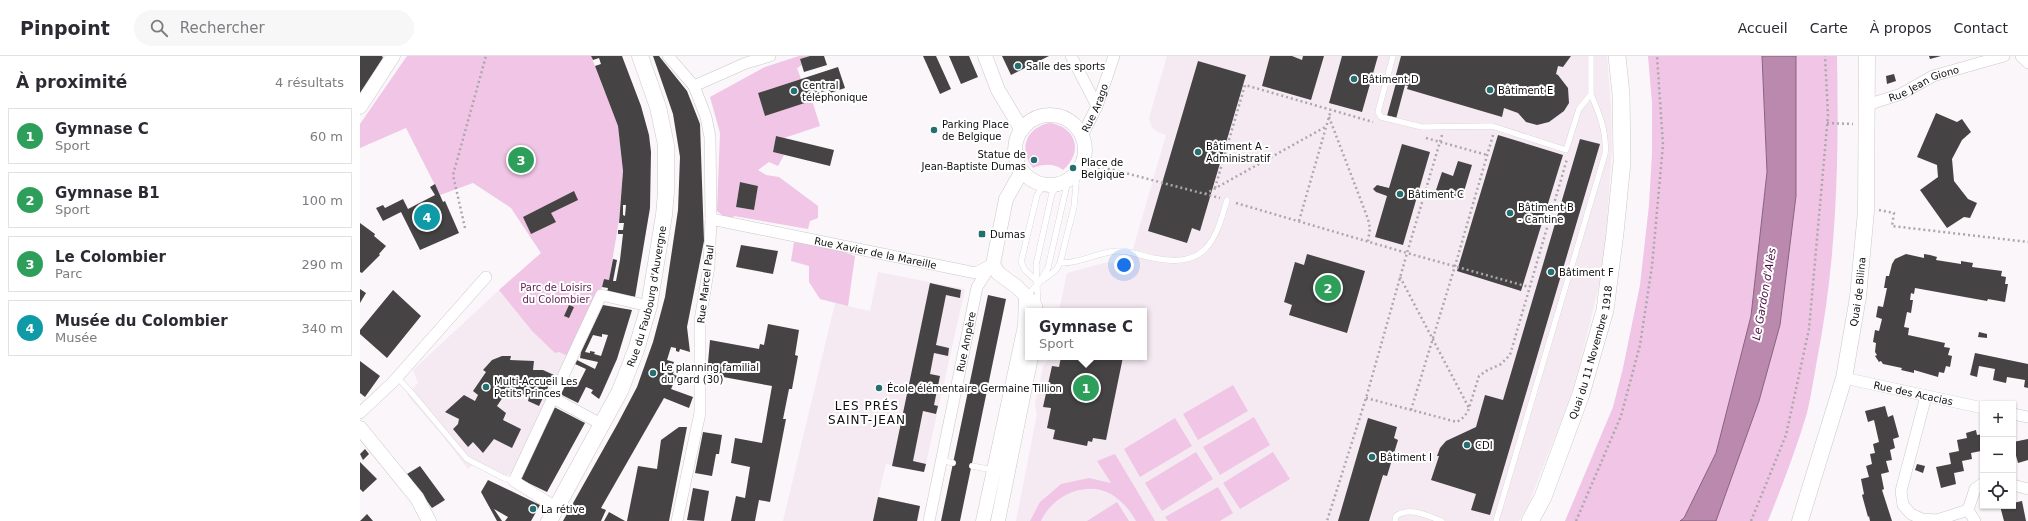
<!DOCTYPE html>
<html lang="fr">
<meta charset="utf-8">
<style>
:root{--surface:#fff;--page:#f7f7f7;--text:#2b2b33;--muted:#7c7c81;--line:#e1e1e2;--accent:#7c3aed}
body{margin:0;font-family:"DejaVu Sans",sans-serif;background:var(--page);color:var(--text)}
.controls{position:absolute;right:12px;bottom:12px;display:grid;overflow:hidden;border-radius:0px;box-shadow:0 1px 3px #0004}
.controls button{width:36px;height:36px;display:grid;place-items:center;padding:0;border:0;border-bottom:1px solid var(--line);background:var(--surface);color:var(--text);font:20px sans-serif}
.you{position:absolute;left:764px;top:209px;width:14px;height:14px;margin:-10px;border:3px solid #fff;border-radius:50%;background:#1a73e8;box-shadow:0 0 0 6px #1a73e833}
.badge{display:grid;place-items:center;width:26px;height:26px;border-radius:50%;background:var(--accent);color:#fff;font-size:13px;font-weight:700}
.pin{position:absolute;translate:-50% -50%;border:2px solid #fff;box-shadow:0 1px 4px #0006}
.popup{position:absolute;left:665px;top:252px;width:122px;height:52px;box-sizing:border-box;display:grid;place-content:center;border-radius:0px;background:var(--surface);filter:drop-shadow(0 1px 3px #0005);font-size:13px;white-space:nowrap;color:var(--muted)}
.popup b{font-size:15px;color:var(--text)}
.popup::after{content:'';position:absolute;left:50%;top:100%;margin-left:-8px;border:8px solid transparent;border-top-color:var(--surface)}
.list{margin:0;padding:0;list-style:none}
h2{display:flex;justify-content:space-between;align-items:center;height:52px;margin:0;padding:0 16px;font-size:17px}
h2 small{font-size:13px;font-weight:400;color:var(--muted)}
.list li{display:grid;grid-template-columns:26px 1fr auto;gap:12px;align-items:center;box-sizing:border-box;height:56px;margin:0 8px 8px;padding:0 8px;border:1px solid var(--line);border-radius:0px}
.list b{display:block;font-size:15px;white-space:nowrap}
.list p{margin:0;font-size:13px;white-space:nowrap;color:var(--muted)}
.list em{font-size:13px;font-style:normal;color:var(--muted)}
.icon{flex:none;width:22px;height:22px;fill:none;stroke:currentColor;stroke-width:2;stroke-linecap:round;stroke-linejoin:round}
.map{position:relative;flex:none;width:1668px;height:465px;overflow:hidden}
header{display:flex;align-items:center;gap:24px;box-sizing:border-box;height:56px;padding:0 20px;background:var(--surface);border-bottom:1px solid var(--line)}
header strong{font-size:19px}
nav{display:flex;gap:22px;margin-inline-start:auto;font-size:14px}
.search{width:280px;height:36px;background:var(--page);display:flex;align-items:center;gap:10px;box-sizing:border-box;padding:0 14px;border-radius:22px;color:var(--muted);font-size:15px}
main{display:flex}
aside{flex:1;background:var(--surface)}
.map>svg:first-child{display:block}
</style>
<header>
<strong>Pinpoint</strong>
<div class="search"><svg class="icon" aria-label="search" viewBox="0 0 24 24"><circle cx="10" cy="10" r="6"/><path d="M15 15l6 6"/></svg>Rechercher</div>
<nav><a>Accueil</a><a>Carte</a><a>À propos</a><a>Contact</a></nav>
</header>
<main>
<aside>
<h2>À proximité<small>4 résultats</small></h2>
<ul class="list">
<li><span class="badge" style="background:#2e9e5b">1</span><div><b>Gymnase C</b><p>Sport</p></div><em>60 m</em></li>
<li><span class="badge" style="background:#2e9e5b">2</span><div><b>Gymnase B1</b><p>Sport</p></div><em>100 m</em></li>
<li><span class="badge" style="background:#2e9e5b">3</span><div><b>Le Colombier</b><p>Parc</p></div><em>290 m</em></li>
<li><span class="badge" style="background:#0f9aa8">4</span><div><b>Musée du Colombier</b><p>Musée</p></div><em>340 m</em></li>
</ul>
</aside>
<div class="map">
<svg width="1668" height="465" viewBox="0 0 1668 465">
<rect width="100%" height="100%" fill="#faf6f9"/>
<path fill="#f6eaf2" d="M807 0H1247L1251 50 1252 93 1246 181 1241 221 1221 304 1209 345 1169 447 1159 465H656L677 358 675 349 683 310 690 301H784V255H699L707 217 748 206 765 211 769 207 806 79 798 76 792 72 789 62Z
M518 216 605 233 564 416 526 408 518 441 560 450 558 465H423L475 247 510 255Z
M139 234 172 275 195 296H199L212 302 161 410 144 422 115 407 108 413 81 378 47 339 58 327 53 314Z"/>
<path fill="#f0c5e5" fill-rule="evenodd" d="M47 0H231L258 70 263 115 259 164 249 224 244 223 242 231 212 302 199 296 195 297 172 275 139 234 181 197 151 152 113 127 80 139 46 72 0 92V68Z
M439 0H450L440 3 442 9 437 12 441 23 398 37 405 60 452 44 460 70 424 82 416 80 413 96 424 99 418 110 409 106 398 114 406 119 419 121 458 150V162L450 165 448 173 374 160 373 162 363 160 357 155 360 77 350 41 405 11ZM380 126 398 130 394 154 376 151Z
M1288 0H1402L1407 116 1391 260 1356 397 1324 462 1320 465H1205L1253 351 1263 312 1280 229 1289 149 1292 98V47Z
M1436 0H1477C1479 103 1477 202 1457 304 1454 321 1451 340 1447 357 1436 394 1422 430 1408 465H1356L1399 345 1420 269 1436 140Z
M690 67C716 71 724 96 703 114 694 107 683 108 673 112 658 94 666 71 690 67Z
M434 186 472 192 495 200 488 250 460 243 449 226V210L431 205Z
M873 329 888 355 838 384 823 358Z
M894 361 910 389 860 419 843 391Z
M815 362 832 390 780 421 764 393Z
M836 396 853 423 802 455 785 427Z
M913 396 930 423 880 453 863 427Z
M755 398 795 465H776C770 454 762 445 751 438 725 424 692 440 681 465H670L680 446 701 428 729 422 751 427 737 405Z
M858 431 873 457 860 465H808L805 461Z
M757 446 769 465H727Z"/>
<path fill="#bb88ae" stroke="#87637e" d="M1402 0H1436V140L1420 269 1399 345 1356 465H1320L1324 462 1356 397 1391 260 1407 116Z"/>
<path fill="#464345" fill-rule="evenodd" d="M0 0H22L23 2 0 37Z
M231 0H262L281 50 289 79 291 96 290 152 275 241 247 236 248 232 242 231 244 223 249 224 253 203 257 204 253 225H256L260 204 263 178H258V174H263L264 167H259L263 115 258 70 235 10 241 8 239 2 233 4ZM263 149H266L265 160 263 159Z
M293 0H299L327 35 340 68 344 185 327 271 330 296 320 293 319 296 316 295V292L311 291 307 304 314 306 311 313 314 314 313 318 317 320 311 333 333 341 329 352 304 342 241 452 246 454 241 465H203L258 367 277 331 293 286 305 241 318 154 320 101 313 58Z
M450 0H464L467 9 444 16 440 3Z
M563 0H576L591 33 580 38Z
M589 0H609L618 21 601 28Z
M642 0H689L651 19Z
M910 0H932L942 4 943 0H964L951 44 902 30Z
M982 0H1018L1002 56 969 47Z
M1041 0H1211L1203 11 1198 10 1196 18 1198 19 1208 32 1209 47 1204 55 1189 66 1177 69 1166 66 1158 57 1144 52 1142 61 1047 33 1048 30 1045 29 1036 63 1027 60 1036 27 1034 26Z
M1569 0H1581L1570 3Z
M838 5 886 19 840 175 832 172 827 187 788 175Z
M478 11 485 32 470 37 469 34 461 36 463 41 405 60 398 37Z
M1534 18 1536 25 1527 28 1526 20Z
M1576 57 1597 66 1602 63 1611 76 1602 84 1592 103 1594 125 1608 143 1617 147 1610 162 1604 161 1587 172 1560 134 1578 121 1577 109 1557 101Z
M1138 79 1203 99 1161 235 1097 215Z
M416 80 474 94 470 110 413 96Z
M1220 83 1240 88 1130 459 1111 454 1116 438 1071 424 1079 400H1077L1080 392 1086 385 1116 371 1125 339 1143 344Z
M1042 88 1070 96 1043 189 1015 181 1027 140 1016 136 1013 133 1017 129 1029 132Z
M1098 105 1112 109 1102 142 1076 134 1082 116 1093 120Z
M380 126 398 130 394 154 376 151Z
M75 128 83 146 85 145 99 177 60 194 41 156 23 165 16 152 23 149 25 152 43 143 48 153 75 139 70 131Z
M214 135 218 144 191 157 196 166 171 178 163 161Z
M0 167 15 178 14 180 26 190 19 198 20 199 2 217 0 216Z
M381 189 418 195 413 218 376 211Z
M947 198 1005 215 987 277 929 259 932 249 924 246 935 206 944 209Z
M1546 198 1564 202V198L1570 199 1577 201 1576 204 1601 208V205L1613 207 1612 211 1642 215 1641 220 1646 221 1645 228H1648L1645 246 1628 243 1627 245 1555 232 1554 238 1551 237 1550 244H1553L1551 257 1547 256 1544 271 1549 272 1548 279 1585 287 1584 291 1590 292 1588 299 1592 300 1590 311 1586 310 1584 317 1579 316 1578 321 1554 314V317L1541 314 1542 312 1523 308 1521 305 1519 306 1515 300 1517 299 1515 296 1516 287 1513 286 1515 274 1519 275 1522 263 1516 261 1518 250 1523 251 1527 232H1524L1526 220H1529L1532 208 1535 203Z
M570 227 601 234 600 242 586 239 576 289 589 292 588 300 574 297 570 318 580 320 574 349 578 350 576 358 563 355 553 405 566 408 564 416 532 410Z
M0 233 6 237 0 247Z
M33 234 61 260 27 302 0 278V274Z
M628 239 646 243 600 465H581Z
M209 249 214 251 209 262 204 260Z
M243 249 272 254 257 303 241 339 239 343 231 337 233 334 226 331 218 347 200 338 209 321 219 327 226 313 215 308 217 304 235 313 238 306 220 302 221 296ZM242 278 248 279 241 300 234 298 235 296 230 295V297L225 296 233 279 242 281Z
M408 268 439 274 435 299 438 300 432 333H429L423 363H426L410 446 399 444 395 465H371L376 440 385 442 390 411 371 407 375 382 402 387 412 330 347 318 350 284 399 293 400 288 404 289Z
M1619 276 1627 278V282L1618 281Z
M1615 297 1668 308V332L1664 331 1665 324 1647 321 1646 327 1633 324 1635 313 1619 310 1617 321 1610 319Z
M142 300H151L150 304 174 305 173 314H183L194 319 179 350 168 345 169 341 149 332 137 350 146 357 143 364 161 373 152 392 134 383 123 397 113 386 108 391 93 373 98 368 99 363 85 356 104 339 115 345 118 339 113 335 126 316 123 314 132 304Z
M701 301H763L746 384 733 382 732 386 728 385 727 390 693 383 695 374 687 372 691 352 683 351 692 310 699 311Z
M0 305 20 320 5 341 0 337Z
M1525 350 1528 361 1533 359 1539 381 1533 383 1535 392 1530 394 1532 404 1526 405 1529 416 1521 418 1524 433 1522 434 1532 465H1510L1509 460 1508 461 1502 439 1504 438 1501 423 1509 421 1506 410 1512 408 1510 398 1515 397 1513 388 1519 386 1514 364 1508 366 1505 355Z
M194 351 225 367 187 436 160 423Z
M1008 362 1037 371 1034 382 1038 384 1027 420 1023 419 1009 465H978Z
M319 371H327L309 465H267L278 410 297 413 301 384Z
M1616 374 1617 379 1623 378V401L1621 395 1611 397 1612 403 1602 405 1604 415 1594 417 1596 428 1581 432 1576 411 1591 408 1589 397 1599 395 1597 384 1607 382 1606 377Z
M343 376 362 379 359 398H356L352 420 335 417Z
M1668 383V404L1658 407 1655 396 1653 397V386Z
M5 393 9 398 3 404 0 398Z
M0 406 17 423 3 436 0 433Z
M1557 408 1565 410 1563 417 1555 414Z
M60 410 85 444 72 452 47 418Z
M128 424 180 449 171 465H145L148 461 134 453 142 465H137L121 436Z
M333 432 349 435 344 465 327 464Z
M518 441 560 450 557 465H513Z
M1662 445 1666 465H1644L1640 450H1653V447Z
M249 456 265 465H244Z
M7 458 13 465H0Z"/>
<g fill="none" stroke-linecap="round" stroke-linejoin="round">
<defs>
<path id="service" d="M1033 0 1018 56 1021 61 1062 71 1132 70 1206 94 1219 53 1231 38V0
M700 207C720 208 738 196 757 195 769 194 781 200 793 202 845 213 855 187 867 144
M684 223 696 214 700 207 714 151 717 117
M679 227 665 214 661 206 677 139 682 132 688 129
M666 240 679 227 688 212 708 124
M678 251 676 209 692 137 699 128
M37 321 50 335 107 403 144 422 154 425
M581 404 593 407
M612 410 633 414
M1035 465 1036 460C1049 450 1067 460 1082 465
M1136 465 1245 98C1247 76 1239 57 1231 38"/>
<g id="minor">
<path d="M308 0 334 30 346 61 350 81 351 163 349 210 340 265V357L317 465"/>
<path d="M711 0 737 50"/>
<path d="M1661 0 1668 7"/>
<path d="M334 30 386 7 410 0"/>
<path id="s1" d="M1507 49 1541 38 1573 20 1644 0"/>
<path id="s2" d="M722 80 737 50 754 0"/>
<path id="s3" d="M351 163 606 215 615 217 633 208"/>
<path id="s4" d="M1484 322 1623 352"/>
<path d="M1566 340 1541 435 1543 449 1551 458 1562 463 1577 464 1608 454"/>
<path d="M193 342 241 368"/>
<path d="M0 357 33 326 126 221"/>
<path d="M1653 358 1668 361"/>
<path d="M1653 429 1668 433"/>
<path d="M197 452 154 425 241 239 289 250"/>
<path id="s5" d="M569 465 617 231 630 211"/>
<path d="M1615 465 1608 454 1615 433 1623 427"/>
</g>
<path id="tertiary" d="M625 0 638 34 662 74
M0 51 33 0
M655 94a35 35 0 1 1 70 0a35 35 0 1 1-70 0Z
M662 115 646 143 633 208 638 217 657 231 666 240 675 250 676 255
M0 372 57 442 69 465
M623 465 665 270 666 240
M638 465 671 301"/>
<g id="secondary">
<path id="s6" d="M189 465 260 335 276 294 289 250 304 159 306 136V89L298 51 280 0"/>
<path id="s7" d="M1440 465 1484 322 1498 241 1506 155 1507 0"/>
</g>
<g id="primary">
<path id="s8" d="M1170 465 1183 441 1221 338 1245 254 1255 177 1262 106 1261 38 1257 0"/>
</g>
</defs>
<use href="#service" stroke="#ccc8ca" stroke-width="6"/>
<use href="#minor" stroke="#ccc8ca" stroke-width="12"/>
<use href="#tertiary" stroke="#ccc8ca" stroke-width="15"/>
<use href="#secondary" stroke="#ccc8ca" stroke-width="17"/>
<use href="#primary" stroke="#ccc8ca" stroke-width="18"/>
<path stroke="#aba8ab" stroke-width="2.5" stroke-dasharray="2 3" stroke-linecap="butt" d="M969 61 1008 163 1010 172 1008 185
M1467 67 1493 68
M1082 79 1047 197 1169 231
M1066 82 1127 99
M723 109 754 114 860 142
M855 132 885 29 1013 66
M845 138 967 70
M876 147 1047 197 1006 342 967 465
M1519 154 1534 157 1532 170 1668 186
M939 165 971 54
M105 172 93 119 126 0
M1040 221 1109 352
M1006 342 1097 366 1104 361 1108 355 1119 320 1126 315 1141 308 1150 299 1207 103
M1051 354 1095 210 1133 79
M1216 465 1261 360 1280 289 1292 210 1303 89 1297 0
M1391 465 1426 379 1449 273 1468 59 1465 0"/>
<use href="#service" stroke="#fff" stroke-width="5.5"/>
<use href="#minor" stroke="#fff" stroke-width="11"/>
<use href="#tertiary" stroke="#fff" stroke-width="14"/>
<use href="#secondary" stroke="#fff" stroke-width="16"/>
<use href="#primary" stroke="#fff" stroke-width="17"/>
</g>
<g fill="#246f70" stroke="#fff" stroke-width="1.5">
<circle cx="658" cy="10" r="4"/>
<circle cx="994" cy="23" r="4"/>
<circle cx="1130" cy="34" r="4"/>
<circle cx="434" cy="35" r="4"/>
<circle cx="574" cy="74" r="4"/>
<circle cx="838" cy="96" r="4"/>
<circle cx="674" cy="104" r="4"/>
<circle cx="713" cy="112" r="4"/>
<circle cx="1040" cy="138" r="4"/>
<circle cx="1150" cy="157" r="4"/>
<rect x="618" y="174" width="8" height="8" rx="2"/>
<circle cx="1191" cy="216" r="4"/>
<circle cx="293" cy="317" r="4"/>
<circle cx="126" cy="331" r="4"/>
<circle cx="519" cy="332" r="4"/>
<circle cx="1107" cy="389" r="4"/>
<circle cx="1012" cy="401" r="4"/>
<circle cx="173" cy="453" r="4"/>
</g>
<g text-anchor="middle" stroke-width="4" stroke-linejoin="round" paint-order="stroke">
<g font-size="10" fill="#0f0e0f" stroke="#fff" text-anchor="start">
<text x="666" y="14">Salle des sports</text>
<text x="1002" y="27">Bâtiment D</text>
<text x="442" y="33">Central<tspan x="442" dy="12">téléphonique</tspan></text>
<text x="1138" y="38">Bâtiment E</text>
<text x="582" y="72">Parking Place<tspan x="582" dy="12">de Belgique</tspan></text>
<text x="846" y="94">Bâtiment A -<tspan x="846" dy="12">Administratif</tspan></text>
<text x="666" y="102" text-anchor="end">Statue de<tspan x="666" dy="12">Jean-Baptiste Dumas</tspan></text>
<text x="721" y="110">Place de<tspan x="721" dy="12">Belgique</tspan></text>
<text x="1048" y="142">Bâtiment C</text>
<text x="1158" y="155">Bâtiment B<tspan x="1158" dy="12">- Cantine</tspan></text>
<text x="630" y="182">Dumas</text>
<text x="1199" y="220">Bâtiment F</text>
<text x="301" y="315">Le planning familial<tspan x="301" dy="12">du gard (30)</tspan></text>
<text x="134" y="329">Multi-Accueil Les<tspan x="134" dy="12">Petits Princes</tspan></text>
<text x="527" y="336">École élémentaire Germaine Tillion</text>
<text x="1115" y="393">CDI</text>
<text x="1020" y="405">Bâtiment I</text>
<text x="181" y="457">La rétive</text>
</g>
<g font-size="10" fill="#0f0e0f" stroke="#fff">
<text dy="4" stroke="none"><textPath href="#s1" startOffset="61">Rue Jean Giono</textPath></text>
<text dy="4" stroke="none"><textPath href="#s2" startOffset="31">Rue Arago</textPath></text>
<text dy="4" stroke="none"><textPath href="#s3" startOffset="168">Rue Xavier de la Mareille</textPath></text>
<text transform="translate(345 228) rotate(-83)" y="4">Rue Marcel Paul</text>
<text dy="4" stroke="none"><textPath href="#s7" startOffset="237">Quai de Bilina</textPath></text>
<text dy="4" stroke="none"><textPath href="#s6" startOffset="247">Rue du Faubourg d'Auvergne</textPath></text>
<text dy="4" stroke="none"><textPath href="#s5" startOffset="183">Rue Ampère</textPath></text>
<text dy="4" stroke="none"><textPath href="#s8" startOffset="180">Quai du 11 Novembre 1918</textPath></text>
<text dy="4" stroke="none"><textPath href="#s4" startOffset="71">Rue des Acacias</textPath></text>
</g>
<g font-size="10" fill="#5d1f52" stroke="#fff">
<text x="196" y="235">Parc de Loisirs<tspan x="196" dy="12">du Colombier</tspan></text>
</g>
<g font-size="11" font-style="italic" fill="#4c0e42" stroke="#fff">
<text transform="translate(1404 238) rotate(-80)" y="4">Le Gardon d'Alès</text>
</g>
<g font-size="12" letter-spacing="1" fill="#0f0e0f" stroke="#fff">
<text x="507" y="354">LES PRÉS<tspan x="507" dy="14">SAINT-JEAN</tspan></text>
</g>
</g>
</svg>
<div class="controls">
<button>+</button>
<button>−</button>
<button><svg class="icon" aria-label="locate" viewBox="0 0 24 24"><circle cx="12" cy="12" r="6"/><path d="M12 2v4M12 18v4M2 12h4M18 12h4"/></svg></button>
</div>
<div class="you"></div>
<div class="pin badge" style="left:726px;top:332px;background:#2e9e5b">1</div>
<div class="popup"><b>Gymnase C</b>Sport</div>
<div class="pin badge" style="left:968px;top:232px;background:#2e9e5b">2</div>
<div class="pin badge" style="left:161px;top:104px;background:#2e9e5b">3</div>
<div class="pin badge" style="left:67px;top:161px;background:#0f9aa8">4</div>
</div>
</main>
